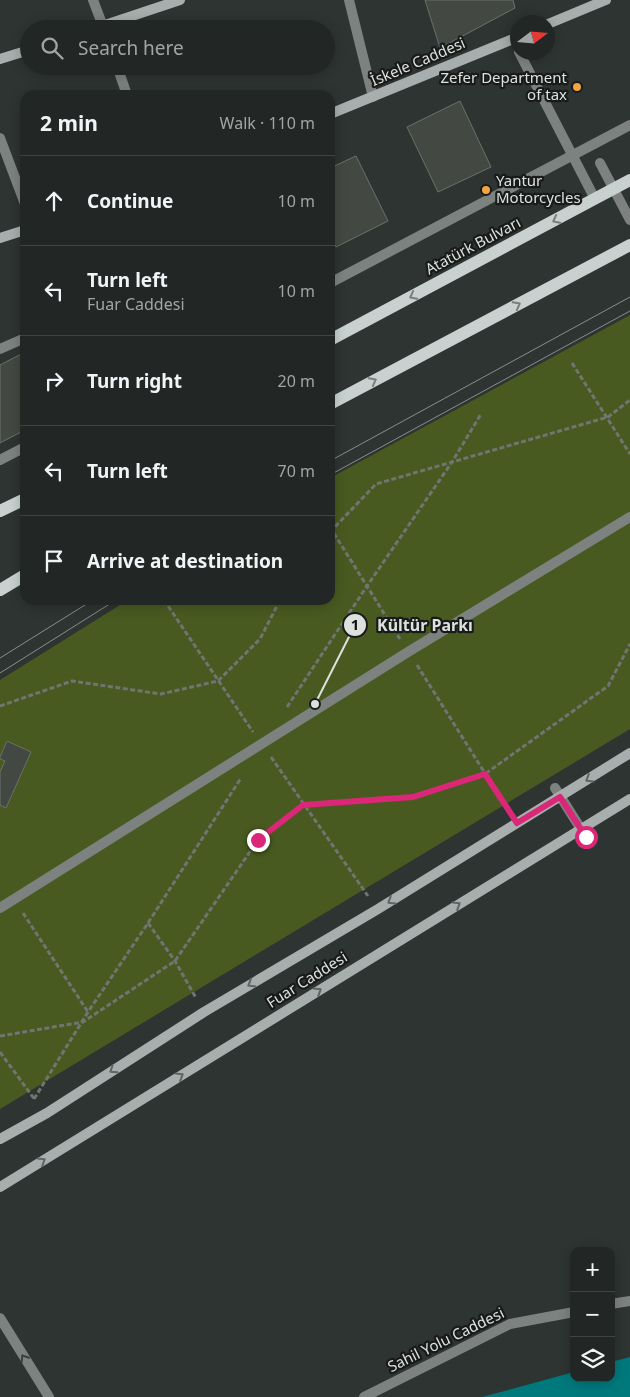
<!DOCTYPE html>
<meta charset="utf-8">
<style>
:root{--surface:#222725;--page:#2e3332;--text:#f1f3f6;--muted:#a2a5a7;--line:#3f4442}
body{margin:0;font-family:"Noto Sans",sans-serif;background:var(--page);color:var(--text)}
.controls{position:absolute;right:15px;bottom:15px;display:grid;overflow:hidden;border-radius:10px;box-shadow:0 2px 12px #0003}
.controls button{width:45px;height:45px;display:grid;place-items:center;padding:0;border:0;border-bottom:1px solid var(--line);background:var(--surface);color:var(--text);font:25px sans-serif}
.compass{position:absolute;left:510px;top:15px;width:45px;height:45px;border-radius:50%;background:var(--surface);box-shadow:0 2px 12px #0003;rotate:74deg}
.stop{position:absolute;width:15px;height:15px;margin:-11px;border:4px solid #db2777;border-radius:50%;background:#fff}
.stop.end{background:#db2777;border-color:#fff;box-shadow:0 1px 5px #0008}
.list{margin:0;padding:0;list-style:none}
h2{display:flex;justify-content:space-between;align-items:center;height:65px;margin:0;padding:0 20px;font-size:21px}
h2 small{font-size:16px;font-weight:400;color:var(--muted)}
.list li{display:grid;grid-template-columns:32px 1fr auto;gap:15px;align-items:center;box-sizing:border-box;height:90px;padding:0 20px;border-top:1px solid var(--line)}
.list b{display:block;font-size:19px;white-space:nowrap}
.list p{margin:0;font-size:16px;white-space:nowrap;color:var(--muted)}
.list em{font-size:16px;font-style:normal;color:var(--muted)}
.icon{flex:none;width:28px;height:28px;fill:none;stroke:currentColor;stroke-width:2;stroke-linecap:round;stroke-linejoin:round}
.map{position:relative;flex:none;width:630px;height:1397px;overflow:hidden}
.search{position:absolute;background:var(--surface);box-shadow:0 2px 12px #0003;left:20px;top:20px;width:315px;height:55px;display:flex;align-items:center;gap:12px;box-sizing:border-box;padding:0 18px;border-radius:28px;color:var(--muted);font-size:19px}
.panel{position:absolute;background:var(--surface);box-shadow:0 2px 12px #0003;left:20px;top:90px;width:315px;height:515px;border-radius:15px}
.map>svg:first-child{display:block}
</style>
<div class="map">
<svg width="630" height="1397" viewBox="0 0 630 1397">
<rect width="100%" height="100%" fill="#2e3431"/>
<path fill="#485a20" d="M630 315V729L0 1109V680L128 600H330V478Z"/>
<path fill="#00797c" d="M630 1357V1397H482L574 1372V1378H611V1362Z"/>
<path fill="#434843" stroke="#6a706a" d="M425 0H513L515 8 440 48Z
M460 101 491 167 438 192 407 127Z
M356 156 388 221 336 247 330 236V168Z
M25 352V430L0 443V365Z
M7 741 31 752 6 808 0 805V772L5 761 0 759V757Z"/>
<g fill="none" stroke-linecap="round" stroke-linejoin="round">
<path stroke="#707572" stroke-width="3" stroke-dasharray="5 2.5" stroke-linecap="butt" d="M572 363 630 454
M330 527 400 639
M330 532 376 484 608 417 630 400
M164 600 253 732
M417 665 508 810
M0 706 72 681 161 694 218 681 260 639 280 600
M287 707 367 586 452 462 481 414
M271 757 368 896
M23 913 88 1012
M148 923 175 961 196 998
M0 1036 83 1022 175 961 258 840 303 805 413 797 485 774 608 686 630 644
M0 1052 35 1100
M34 1099 88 1012 148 923 241 778"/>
<path stroke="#7d8281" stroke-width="10" d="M93 0 104 29
M349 0 373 97
M519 52 595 199
M117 66 127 95
M0 138 25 204
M600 163 630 220
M330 283 630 125
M0 349 25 338
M0 460 25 447
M555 788 586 837
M0 908 408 652 630 517
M611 1304 630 1301
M0 1318 49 1397
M364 1397 510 1324 574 1312"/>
<path stroke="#a8aead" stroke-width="10" d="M548 24 606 0
M93 29 180 0
M0 59 29 50
M330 114 518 37
M0 238 25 230
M0 1139 47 1113 204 1012 378 909 630 753
M0 1187 630 799"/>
<path stroke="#c8d1cf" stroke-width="12" d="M330 340 630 180
M330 404 630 245
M0 511 25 499
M0 590 25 575"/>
<path stroke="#898e8b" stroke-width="1" d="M330 461 630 297
M330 475 630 311
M0 658 93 600
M0 673 116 600"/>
</g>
<defs><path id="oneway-chevron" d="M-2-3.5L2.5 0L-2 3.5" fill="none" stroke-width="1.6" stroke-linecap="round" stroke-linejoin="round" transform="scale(1.25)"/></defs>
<g stroke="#797f7d">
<use href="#oneway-chevron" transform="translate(556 220) rotate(152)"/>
<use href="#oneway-chevron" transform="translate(413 296) rotate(152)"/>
<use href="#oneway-chevron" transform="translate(517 305) rotate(-28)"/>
<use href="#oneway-chevron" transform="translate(373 381) rotate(-28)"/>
</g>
<g stroke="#606463">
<use href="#oneway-chevron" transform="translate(589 779) rotate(148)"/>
<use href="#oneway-chevron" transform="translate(391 901) rotate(148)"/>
<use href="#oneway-chevron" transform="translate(457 905) rotate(-32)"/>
<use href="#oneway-chevron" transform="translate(251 984) rotate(149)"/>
<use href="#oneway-chevron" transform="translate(318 991) rotate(-32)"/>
<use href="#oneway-chevron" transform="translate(113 1070) rotate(147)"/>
<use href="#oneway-chevron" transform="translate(180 1076) rotate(-32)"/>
<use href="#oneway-chevron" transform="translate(42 1161) rotate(-32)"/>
</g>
<use stroke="#3b3f3d" href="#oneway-chevron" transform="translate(24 1358) rotate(-122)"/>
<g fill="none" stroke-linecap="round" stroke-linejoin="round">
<path stroke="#db2777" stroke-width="6" d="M258 840 303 805 413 797 485 774 517 823 560 797 586 837"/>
</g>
<g fill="#f2a541" stroke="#181b19" stroke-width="2">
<circle cx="577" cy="87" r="5"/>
<circle cx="486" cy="190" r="5"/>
</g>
<g text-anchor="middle" stroke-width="4.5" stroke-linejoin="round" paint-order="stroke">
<g font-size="15" fill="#dde1de" stroke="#181b19">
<text transform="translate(418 62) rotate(-23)" y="5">İskele Caddesi</text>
<text transform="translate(473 246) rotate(-28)" y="5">Atatürk Bulvarı</text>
<text transform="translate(307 980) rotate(-32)" y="5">Fuar Caddesi</text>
<text transform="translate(446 1340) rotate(-26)" y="5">Sahil Yolu Caddesi</text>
</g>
<g font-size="15" fill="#dde1de" stroke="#181b19" text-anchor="end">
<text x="567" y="83">Zefer Department<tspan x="567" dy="17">of tax</tspan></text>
<text x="496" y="186" text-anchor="start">Yantur<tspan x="496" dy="17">Motorcycles</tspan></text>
</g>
</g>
<path fill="none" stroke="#dde1de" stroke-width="2" d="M315 704L355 625"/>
<g fill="#dde1de" stroke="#181b19" stroke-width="2">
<circle cx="315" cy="704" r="5"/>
<circle cx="355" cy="625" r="12"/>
</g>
<g font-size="15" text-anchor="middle" font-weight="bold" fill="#111">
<text x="355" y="630">1</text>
</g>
<g font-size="16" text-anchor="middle" font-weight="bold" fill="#dde1de" stroke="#181b19" stroke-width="4.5" stroke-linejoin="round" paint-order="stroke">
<text x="425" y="631">Kültür Parkı</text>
</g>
</svg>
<div class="controls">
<button>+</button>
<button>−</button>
<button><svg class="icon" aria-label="layers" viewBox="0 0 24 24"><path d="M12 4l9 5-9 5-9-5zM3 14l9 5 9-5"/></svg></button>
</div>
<svg class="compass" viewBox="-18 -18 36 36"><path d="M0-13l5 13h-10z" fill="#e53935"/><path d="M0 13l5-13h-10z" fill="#a2a5a7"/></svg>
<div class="stop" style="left:586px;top:837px"></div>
<div class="stop end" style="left:258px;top:840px"></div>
<div class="search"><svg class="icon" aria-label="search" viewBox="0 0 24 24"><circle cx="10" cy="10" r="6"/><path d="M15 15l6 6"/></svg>Search here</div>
<section class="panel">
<h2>2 min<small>Walk · 110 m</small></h2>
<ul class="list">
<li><svg class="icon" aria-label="ahead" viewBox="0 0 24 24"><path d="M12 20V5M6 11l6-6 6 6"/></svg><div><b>Continue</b></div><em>10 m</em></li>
<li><svg class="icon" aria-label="left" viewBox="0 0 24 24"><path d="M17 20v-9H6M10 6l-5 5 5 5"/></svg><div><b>Turn left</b><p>Fuar Caddesi</p></div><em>10 m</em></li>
<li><svg class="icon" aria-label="right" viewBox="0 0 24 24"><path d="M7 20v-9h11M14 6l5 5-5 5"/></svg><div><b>Turn right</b></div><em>20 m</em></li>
<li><svg class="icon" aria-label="left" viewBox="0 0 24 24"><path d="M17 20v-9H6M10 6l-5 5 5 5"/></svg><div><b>Turn left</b></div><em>70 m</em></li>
<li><svg class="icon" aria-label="arrive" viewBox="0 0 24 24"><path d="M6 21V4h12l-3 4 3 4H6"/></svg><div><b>Arrive at destination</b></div></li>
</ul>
</section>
</div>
